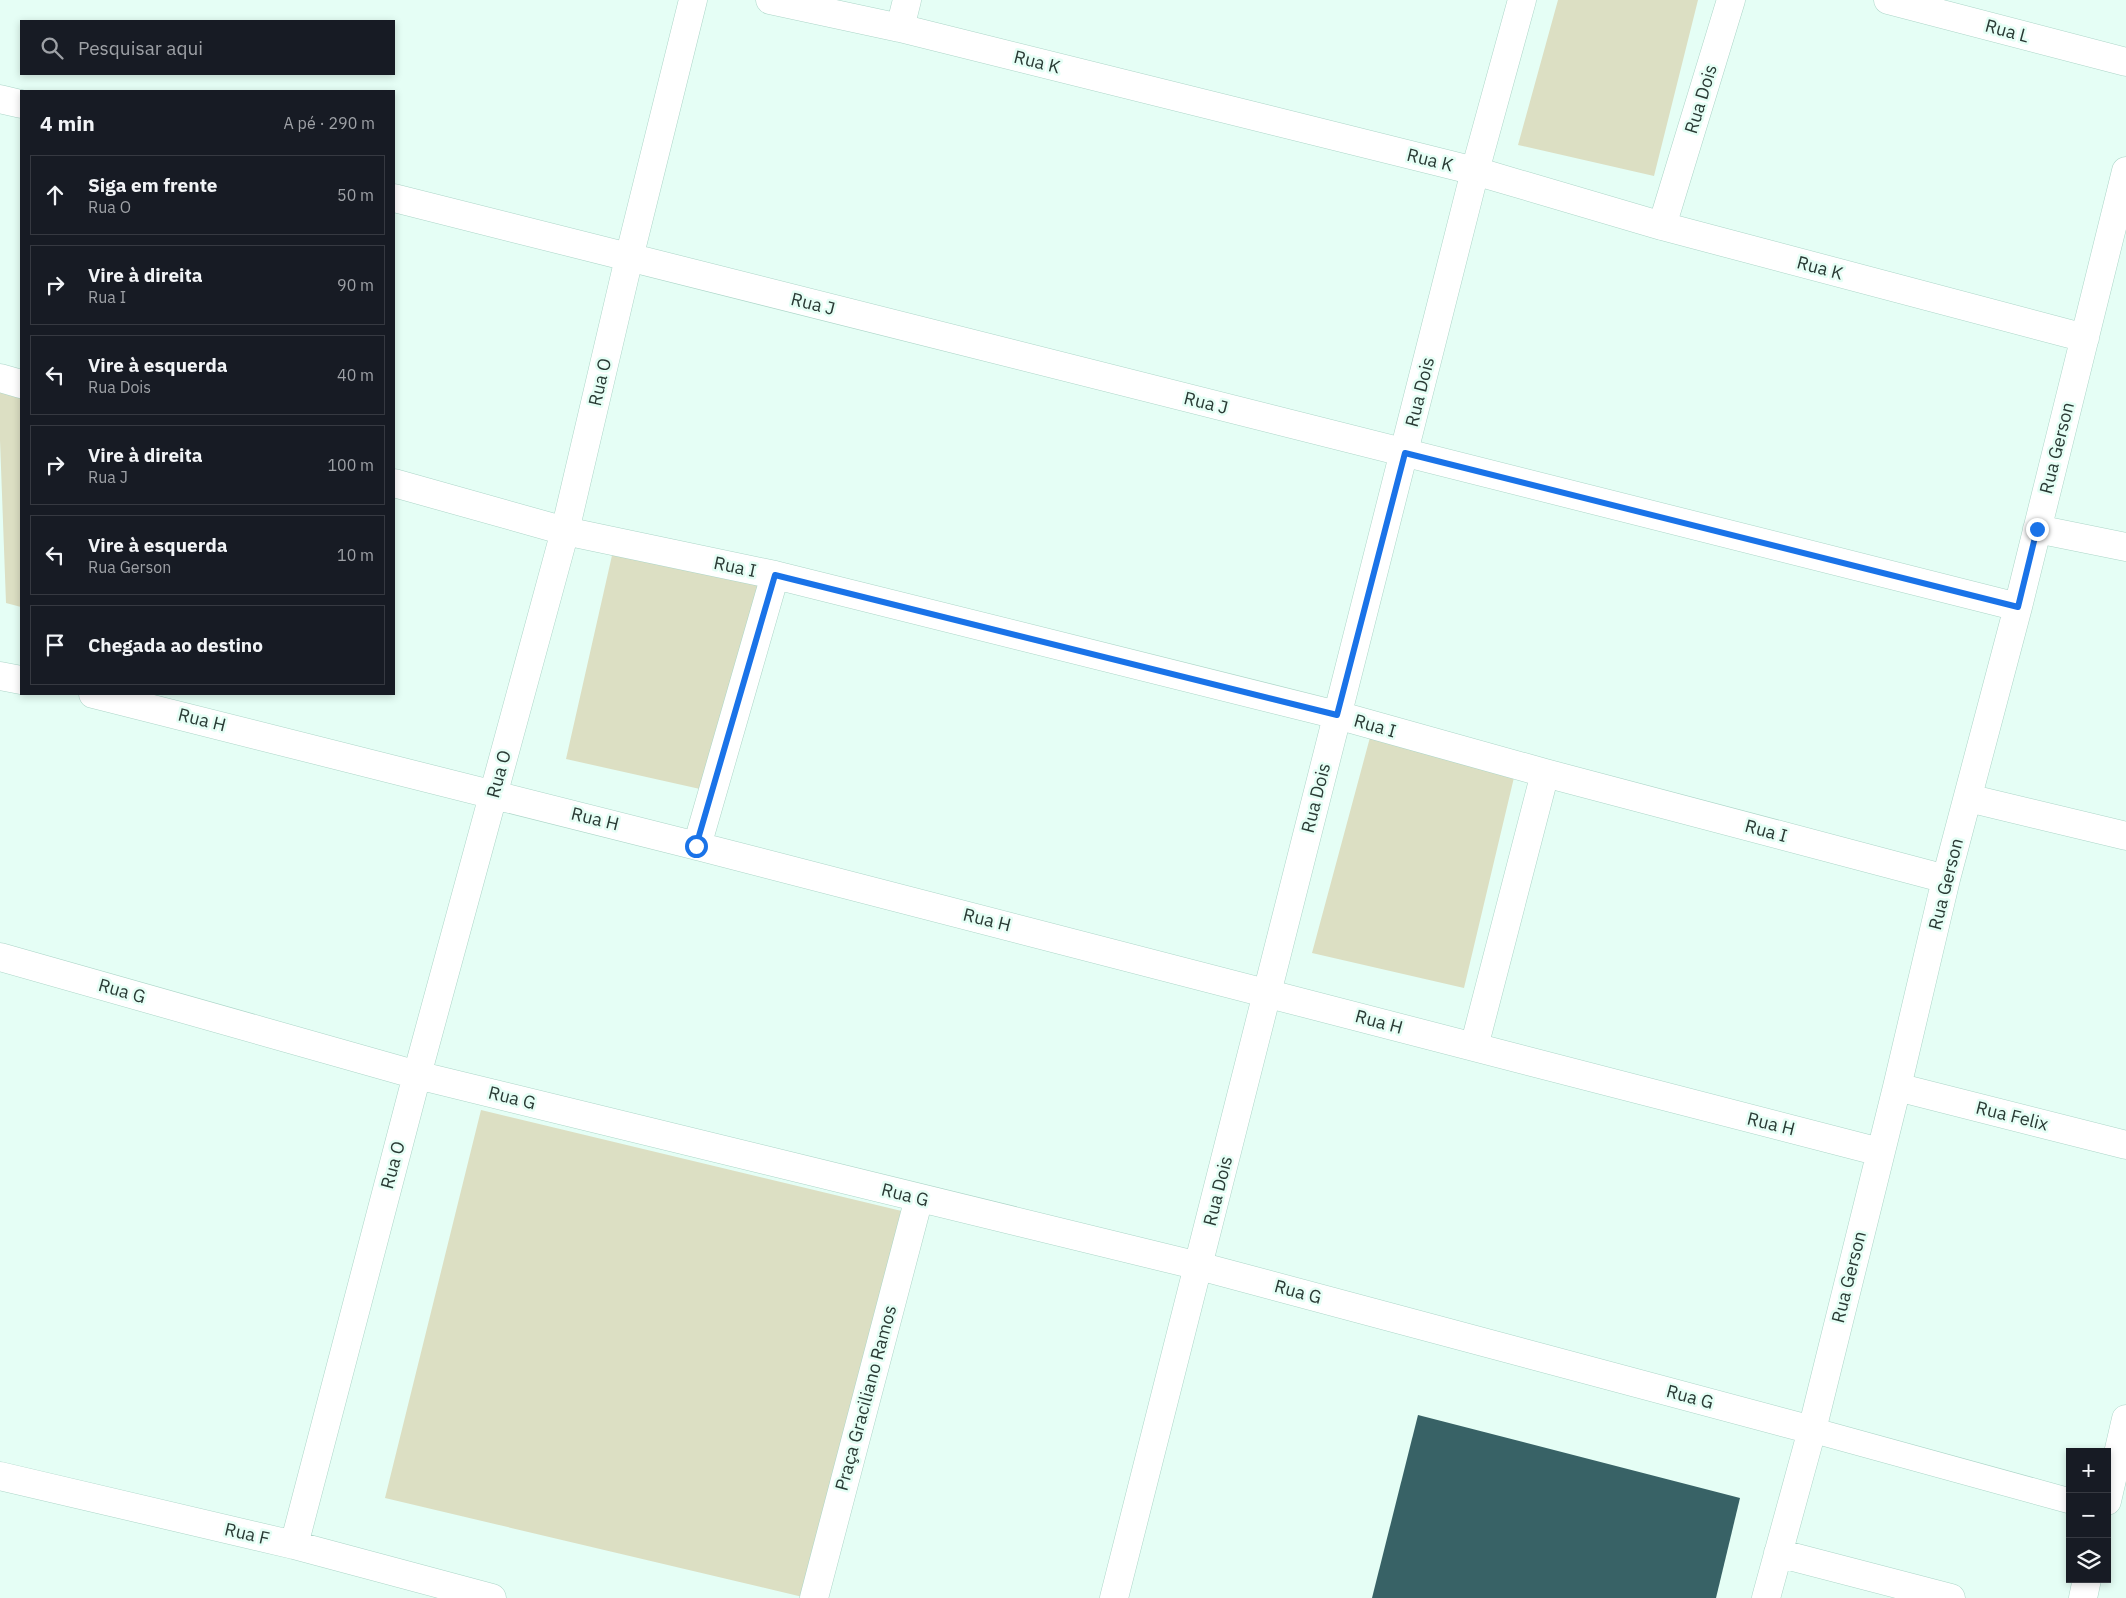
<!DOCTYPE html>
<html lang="pt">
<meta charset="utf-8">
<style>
:root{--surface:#171b24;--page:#242831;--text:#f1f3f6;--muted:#9ea1a6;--line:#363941}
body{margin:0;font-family:"IBM Plex Sans",sans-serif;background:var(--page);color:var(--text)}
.controls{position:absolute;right:15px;bottom:15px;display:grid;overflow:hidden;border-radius:0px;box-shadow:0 2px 8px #0003}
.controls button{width:45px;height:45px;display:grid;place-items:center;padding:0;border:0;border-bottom:1px solid var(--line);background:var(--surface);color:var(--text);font:25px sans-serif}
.stop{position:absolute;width:15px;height:15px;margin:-11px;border:4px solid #1a73e8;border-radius:50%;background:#fff}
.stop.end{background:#1a73e8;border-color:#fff;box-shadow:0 1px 5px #0008}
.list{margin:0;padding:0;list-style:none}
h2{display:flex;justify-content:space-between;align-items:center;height:65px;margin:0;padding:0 20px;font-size:21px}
h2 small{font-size:16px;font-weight:400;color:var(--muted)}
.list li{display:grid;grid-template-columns:32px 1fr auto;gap:15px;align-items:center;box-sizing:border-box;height:80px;margin:0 10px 10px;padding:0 10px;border:1px solid var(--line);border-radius:0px}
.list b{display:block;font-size:19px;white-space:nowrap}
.list p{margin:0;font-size:16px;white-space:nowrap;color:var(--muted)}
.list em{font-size:16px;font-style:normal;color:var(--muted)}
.icon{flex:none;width:28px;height:28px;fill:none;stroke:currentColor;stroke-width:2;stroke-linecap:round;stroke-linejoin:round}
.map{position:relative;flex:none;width:2126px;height:1598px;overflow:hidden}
.search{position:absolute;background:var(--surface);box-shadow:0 2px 8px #0003;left:20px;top:20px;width:375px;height:55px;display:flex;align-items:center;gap:12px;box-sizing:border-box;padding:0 18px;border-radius:0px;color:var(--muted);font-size:19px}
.panel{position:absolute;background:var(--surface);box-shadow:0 2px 8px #0003;left:20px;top:90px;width:375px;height:605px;border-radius:0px}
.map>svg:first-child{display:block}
</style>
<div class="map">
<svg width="2126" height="1598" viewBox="0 0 2126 1598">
<rect width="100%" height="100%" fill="#e5fef5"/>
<path fill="#dcdfc3" d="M1558 0H1698L1654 176 1518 145Z
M0 382 21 387V607L6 603 0 440Z
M613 551 762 585 709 791 566 759Z
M1372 730 1516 769 1464 988 1312 953Z
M481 1110 910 1213 807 1598 385 1498Z"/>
<path fill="#386266" d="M1418 1415 1740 1498 1716 1598H1372Z"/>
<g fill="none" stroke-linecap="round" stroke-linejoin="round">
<defs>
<path id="lane" d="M1812 1430 2070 1501"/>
<path id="street" d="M770 0 900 28 1475 171 1662 226 2085 338
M1888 0 2126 62
M900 28 907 0
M0 99 21 104
M394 198 2018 607
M1662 226 1731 0
M0 378 21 384
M394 483 565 531 775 575 1337 715 1545 773 1946 879
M2037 529 2126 547
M0 676 21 680
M93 694 697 846 1880 1152
M1968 798 2126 836
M697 846 775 575
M0 957 417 1075 1199 1266 1812 1430
M1474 1047 1545 773
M1897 1087 2126 1145
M0 1476 294 1545 492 1598
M2107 1501 2126 1419
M294 1545 417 1075 565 531 629 258 693 0
M1778 1553 1951 1598
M814 1598 919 1198
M1766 1598 1812 1430 1897 1087 1946 879 2018 607 2126 171
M2083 1598 2087 1579"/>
<path id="secondary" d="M1114 1598 1475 171 1522 0"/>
</defs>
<use href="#lane" stroke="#acd5c8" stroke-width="26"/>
<use href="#street" stroke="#acd5c8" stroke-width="29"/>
<use href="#secondary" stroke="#acd5c8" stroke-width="29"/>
<use href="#lane" stroke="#fff" stroke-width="25"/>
<use href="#street" stroke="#fff" stroke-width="28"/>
<use href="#secondary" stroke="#fff" stroke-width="28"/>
</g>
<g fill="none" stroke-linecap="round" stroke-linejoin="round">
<path stroke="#1a73e8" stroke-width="6" d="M696 846 775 575 1337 715 1405 453 2018 607 2037 529"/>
</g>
<g text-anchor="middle" stroke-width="5" stroke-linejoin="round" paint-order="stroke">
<g font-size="18" fill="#293a34" stroke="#e5fef5">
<text transform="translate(2007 31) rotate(15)" y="6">Rua L</text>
<text transform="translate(1037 62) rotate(14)" y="6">Rua K</text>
<text transform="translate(1701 99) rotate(-73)" y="6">Rua Dois</text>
<text transform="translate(1430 160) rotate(14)" y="6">Rua K</text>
<text transform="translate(1820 268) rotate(15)" y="6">Rua K</text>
<text transform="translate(813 304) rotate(14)" y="6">Rua J</text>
<text transform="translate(600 382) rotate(-77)" y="6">Rua O</text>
<text transform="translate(1420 392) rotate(-76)" y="6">Rua Dois</text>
<text transform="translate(1206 403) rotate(14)" y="6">Rua J</text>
<text transform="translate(2057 448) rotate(-76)" y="6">Rua Gerson</text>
<text transform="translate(735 567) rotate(12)" y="6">Rua I</text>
<text transform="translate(202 720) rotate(14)" y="6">Rua H</text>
<text transform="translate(1375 726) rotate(16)" y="6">Rua I</text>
<text transform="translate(499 774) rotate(-75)" y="6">Rua O</text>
<text transform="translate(1316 798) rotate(-76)" y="6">Rua Dois</text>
<text transform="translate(595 819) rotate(14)" y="6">Rua H</text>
<text transform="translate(1766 831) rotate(15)" y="6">Rua I</text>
<text transform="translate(1946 884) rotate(-76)" y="6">Rua Gerson</text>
<text transform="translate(987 920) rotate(14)" y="6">Rua H</text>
<text transform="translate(122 991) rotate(16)" y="6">Rua G</text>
<text transform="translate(1379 1022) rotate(15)" y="6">Rua H</text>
<text transform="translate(512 1098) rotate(14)" y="6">Rua G</text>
<text transform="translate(2012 1116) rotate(14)" y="6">Rua Felix</text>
<text transform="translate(1771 1124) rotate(14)" y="6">Rua H</text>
<text transform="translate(393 1165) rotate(-75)" y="6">Rua O</text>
<text transform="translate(1218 1191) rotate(-76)" y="6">Rua Dois</text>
<text transform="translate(905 1195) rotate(14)" y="6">Rua G</text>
<text transform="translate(1849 1277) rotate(-76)" y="6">Rua Gerson</text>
<text transform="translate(1298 1292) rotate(15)" y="6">Rua G</text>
<text transform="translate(1690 1397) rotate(15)" y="6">Rua G</text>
<text transform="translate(866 1398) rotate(-75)" y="6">Praça Graciliano Ramos</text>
<text transform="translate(247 1534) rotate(13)" y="6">Rua F</text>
</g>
</g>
</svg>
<div class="controls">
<button>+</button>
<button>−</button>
<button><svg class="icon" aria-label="layers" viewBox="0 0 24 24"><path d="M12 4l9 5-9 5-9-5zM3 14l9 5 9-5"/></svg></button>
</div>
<div class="stop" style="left:696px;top:846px"></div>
<div class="stop end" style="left:2037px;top:529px"></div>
<div class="search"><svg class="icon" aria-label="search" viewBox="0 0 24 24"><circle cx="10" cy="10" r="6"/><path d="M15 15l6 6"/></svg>Pesquisar aqui</div>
<section class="panel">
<h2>4 min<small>A pé · 290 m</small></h2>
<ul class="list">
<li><svg class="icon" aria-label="ahead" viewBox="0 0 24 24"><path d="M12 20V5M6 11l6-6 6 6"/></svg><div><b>Siga em frente</b><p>Rua O</p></div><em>50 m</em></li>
<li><svg class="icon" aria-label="right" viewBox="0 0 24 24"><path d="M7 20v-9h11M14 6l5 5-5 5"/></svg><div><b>Vire à direita</b><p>Rua I</p></div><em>90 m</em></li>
<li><svg class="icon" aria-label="left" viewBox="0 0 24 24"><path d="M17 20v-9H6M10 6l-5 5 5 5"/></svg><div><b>Vire à esquerda</b><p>Rua Dois</p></div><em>40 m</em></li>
<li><svg class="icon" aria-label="right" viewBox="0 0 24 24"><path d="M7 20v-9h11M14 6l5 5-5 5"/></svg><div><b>Vire à direita</b><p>Rua J</p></div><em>100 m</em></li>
<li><svg class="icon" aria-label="left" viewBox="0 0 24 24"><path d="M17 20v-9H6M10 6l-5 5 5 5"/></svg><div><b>Vire à esquerda</b><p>Rua Gerson</p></div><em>10 m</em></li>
<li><svg class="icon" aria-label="arrive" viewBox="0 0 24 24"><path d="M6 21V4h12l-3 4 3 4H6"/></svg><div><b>Chegada ao destino</b></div></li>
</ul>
</section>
</div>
